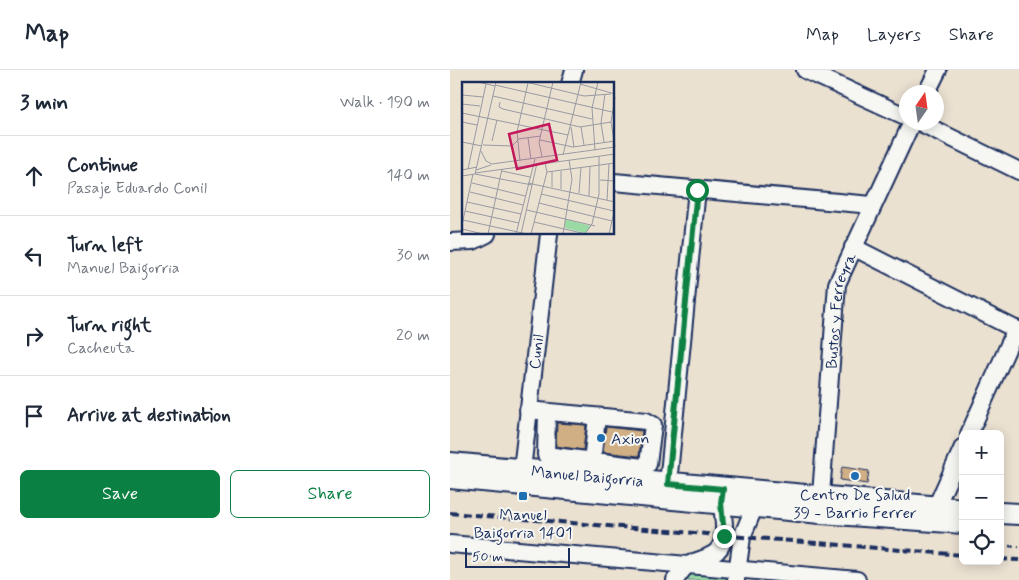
<!DOCTYPE html>
<meta charset="utf-8">
<style>
:root{--surface:#fff;--page:#f2f2f3;--text:#1f2937;--muted:#747a83;--line:#e0e1e3;--accent:#0b8043}
body{margin:0;font-family:Mynerve,sans-serif;background:var(--page);color:var(--text)}
.controls{position:absolute;right:15px;bottom:15px;display:grid;overflow:hidden;border-radius:8px;box-shadow:0 2px 12px #0003}
.controls button{width:45px;height:45px;display:grid;place-items:center;padding:0;border:0;border-bottom:1px solid var(--line);background:var(--surface);color:var(--text);font:25px sans-serif}
.compass{position:absolute;left:449px;top:15px;width:45px;height:45px;border-radius:50%;background:var(--surface);box-shadow:0 2px 12px #0003;rotate:13deg}
.scale{position:absolute;left:15px;bottom:12px;width:105px;box-sizing:border-box;padding-left:5px;border:2px solid #1b2f5e;border-top:0;font-size:14px;line-height:18px;white-space:nowrap;color:#1b2f5e;-webkit-text-stroke:4px #f6f6f2;paint-order:stroke}
.stop{position:absolute;width:15px;height:15px;margin:-11px;border:4px solid #0b8043;border-radius:50%;background:#fff}
.stop.end{background:#0b8043;border-color:#fff;box-shadow:0 1px 5px #0008}
.list{margin:0;padding:0;list-style:none}
h2{display:flex;justify-content:space-between;align-items:center;height:65px;margin:0;padding:0 20px;font-size:21px}
h2 small{font-size:16px;font-weight:400;color:var(--muted)}
.list li{display:grid;grid-template-columns:32px 1fr auto;gap:15px;align-items:center;box-sizing:border-box;height:80px;padding:0 20px;border-top:1px solid var(--line)}
.list b{display:block;font-size:19px;white-space:nowrap}
.list p{margin:0;font-size:16px;white-space:nowrap;color:var(--muted)}
.list em{font-size:16px;font-style:normal;color:var(--muted)}
.actions{display:flex;gap:10px;padding:15px 20px}
.actions a{flex:1;padding:11px 0;border:1px solid var(--accent);border-radius:8px;text-align:center;font-size:18px;color:var(--accent)}
.actions .main{background:var(--accent);color:#fff}
.icon{flex:none;width:28px;height:28px;fill:none;stroke:currentColor;stroke-width:2;stroke-linecap:round;stroke-linejoin:round}
.map{position:relative;flex:none;width:569px;height:510px;overflow:hidden}
header{display:flex;align-items:center;gap:30px;box-sizing:border-box;height:70px;padding:0 25px;background:var(--surface);border-bottom:1px solid var(--line)}
header strong{font-size:24px}
nav{display:flex;gap:28px;margin-inline-start:auto;font-size:18px}
main{display:flex}
aside{flex:1;background:var(--surface)}
.map>svg:first-child{display:block}
</style>
<header>
<strong>Map</strong>
<nav><a>Map</a><a>Layers</a><a>Share</a></nav>
</header>
<main>
<aside>
<h2>3 min<small>Walk · 190 m</small></h2>
<ul class="list">
<li><svg class="icon" aria-label="ahead" viewBox="0 0 24 24"><path d="M12 20V5M6 11l6-6 6 6"/></svg><div><b>Continue</b><p>Pasaje Eduardo Conil</p></div><em>140 m</em></li>
<li><svg class="icon" aria-label="left" viewBox="0 0 24 24"><path d="M17 20v-9H6M10 6l-5 5 5 5"/></svg><div><b>Turn left</b><p>Manuel Baigorria</p></div><em>30 m</em></li>
<li><svg class="icon" aria-label="right" viewBox="0 0 24 24"><path d="M7 20v-9h11M14 6l5 5-5 5"/></svg><div><b>Turn right</b><p>Cacheuta</p></div><em>20 m</em></li>
<li><svg class="icon" aria-label="arrive" viewBox="0 0 24 24"><path d="M6 21V4h12l-3 4 3 4H6"/></svg><div><b>Arrive at destination</b></div></li>
</ul>
<div class="actions"><a class="main">Save</a><a>Share</a></div>
</aside>
<div class="map">
<svg width="569" height="510" viewBox="0 0 569 510">
<rect width="100%" height="100%" fill="#ebe1d1"/>
<filter id="ink" filterUnits="userSpaceOnUse"><feTurbulence type="fractalNoise" baseFrequency=".02" numOctaves="2"/><feDisplacementMap in="SourceGraphic" scale="10" xChannelSelector="R" yChannelSelector="G"/><feConvolveMatrix kernelMatrix="1 2 1 2 8 2 1 2 1" color-interpolation-filters="sRGB"/></filter>
<g filter="url(#ink)">
<path fill="#9adba5" stroke="#5a8582" d="M237 496 287 500 286 510H225Z"/>
<path fill="#d1af84" stroke="#1b2f5e" d="M107 353 136 355 133 380 106 376Z
M156 357 192 361 189 386 153 382Z
M392 397 419 401 417 414 390 410Z"/>
<g fill="none" stroke-linecap="round" stroke-linejoin="round">
<defs>
<g id="minor">
<path d="M355 0 457 47"/>
<path d="M120 14 124 0"/>
<path d="M477 22 488 0"/>
<path d="M469 52 569 101"/>
<path d="M164 112 422 135"/>
<path d="M0 172 23 171 37 164"/>
<path d="M403 177 569 261"/>
<path d="M78 340C118 344 157 347 196 351L203 355 198 394 193 397 96 385 97 342"/>
<path d="M519 364 566 259"/>
<path id="s1" d="M72 400 99 164"/>
<path d="M141 401 147 347"/>
<path d="M218 414 247 119"/>
<path id="s2" d="M370 438 387 214 462 52"/>
<path d="M482 446 513 377"/>
<path d="M0 474 407 510"/>
<path d="M225 510C229 505 233 498 238 495 255 486 273 488 274 462 275 448 270 436 273 423"/>
<path d="M286 510 292 467 309 426"/>
</g>
<g id="major">
<path id="s3" d="M0 393 513 439"/>
<path d="M0 408 371 443 513 453"/>
<path d="M550 443 569 444"/>
</g>
</defs>
<use href="#minor" stroke="#1b2f5e" stroke-width="20"/>
<use href="#major" stroke="#1b2f5e" stroke-width="24"/>
<path stroke="#1b2f5e" stroke-width="2.5" stroke-dasharray="5 4" stroke-linecap="butt" d="M550 475 569 477"/>
<use href="#minor" stroke="#f6f6f2" stroke-width="16"/>
<use href="#major" stroke="#f6f6f2" stroke-width="20"/>
<path stroke="#1b2f5e" stroke-width="4" stroke-dasharray="8 4" stroke-linecap="butt" d="M0 443 513 485
M550 489 569 490"/>
</g>
</g>
<g fill="none" stroke-linecap="round" stroke-linejoin="round" filter="url(#ink)">
<path stroke="#0b8043" stroke-width="6" d="M247 120 218 414 273 419 271 433 274 466"/>
</g>
<g fill="#1f6fb2" stroke="#f6f6f2" stroke-width="2">
<circle cx="151" cy="368" r="5"/>
<circle cx="405" cy="406" r="5"/>
<rect x="68" y="421" width="10" height="10" rx="2.5"/>
</g>
<g text-anchor="middle" stroke-width="4" stroke-linejoin="round" paint-order="stroke">
<g font-size="16" fill="#1b2f5e" stroke="#f6f6f2">
<text dy="6" stroke="none"><textPath href="#s2" startOffset="199">Bustos y Ferreyra</textPath></text>
<text dy="6" stroke="none"><textPath href="#s1" startOffset="119">Cunil</textPath></text>
<text dy="6" stroke="none"><textPath href="#s3" startOffset="138">Manuel Baigorria</textPath></text>
</g>
<g font-size="16" fill="#1b2f5e" stroke="#f6f6f2">
<text x="161" y="374" text-anchor="start">Axion</text>
<text x="405" y="430">Centro De Salud<tspan x="405" dy="18">39 - Barrio Ferrer</tspan></text>
<text x="73" y="450">Manuel<tspan x="73" dy="18">Baigorria 1401</tspan></text>
</g>
</g>
<g transform="translate(12 12)">
<rect width="152" height="152" fill="#ebe1d1"/>
<path d="M103 137 129 144 123 151 103 146Z" fill="#9adba5"/>
<path fill="none" stroke="#989aa3" stroke-width="1" d="M16 0 33 4M64 0 122 14 149 12M118 2 153 12M33 3 150 30M0 13 21 15M31 14 130 37M153 15 149 40 153 65M38 20 37 25 41 27 118 45 149 40M0 22 18 24M0 31 106 53M0 40 15 43M109 45 112 65M119 45 122 63M66 56 69 77M56 57 79 54M78 58 111 65 153 59M30 59 35 38M0 60 20 64M142 60 139 41 143 12M21 63 50 64 56 58M133 68 130 26 136 0M19 69 24 79 30 82 153 65M101 73 119 0M80 75 77 60 91 0M58 79 55 50 66 1M6 87 24 2M0 88 15 85M14 88 29 83M40 89 68 95M85 90 153 81M13 91 153 72M13 92 70 103M0 94 13 92 34 0M138 98 153 99M10 101 63 114M66 101 153 120M90 105V89M99 107V89M8 110 61 123M117 111 119 85M79 112 152 129M127 114 128 84M145 118 147 82M5 120 59 132M77 121 150 139M65 128 133 144M3 129 57 141M1 138 65 152M72 140 124 152M0 143 11 92M0 147 21 152M26 152 40 87M54 152 73 77M59 152 75 81M69 152 85 90 83 81M101 152 110 97 107 78M123 152 130 142 137 112V74M147 152 152 130"/>
<path fill="#c2185b" fill-opacity="0.15" stroke="#c2185b" stroke-width="2.5" d="M87 42 95 78 55 87 47 52Z"/>
<rect width="152" height="152" fill="none" stroke="#1b2f5e" stroke-width="2.5"/>
</g>
</svg>
<div class="controls">
<button>+</button>
<button>−</button>
<button><svg class="icon" aria-label="locate" viewBox="0 0 24 24"><circle cx="12" cy="12" r="6"/><path d="M12 2v4M12 18v4M2 12h4M18 12h4"/></svg></button>
</div>
<svg class="compass" viewBox="-18 -18 36 36"><path d="M0-13l5 13h-10z" fill="#e53935"/><path d="M0 13l5-13h-10z" fill="#747a83"/></svg>
<div class="scale">50 m</div>
<div class="stop" style="left:247px;top:120px"></div>
<div class="stop end" style="left:274px;top:466px"></div>
</div>
</main>
